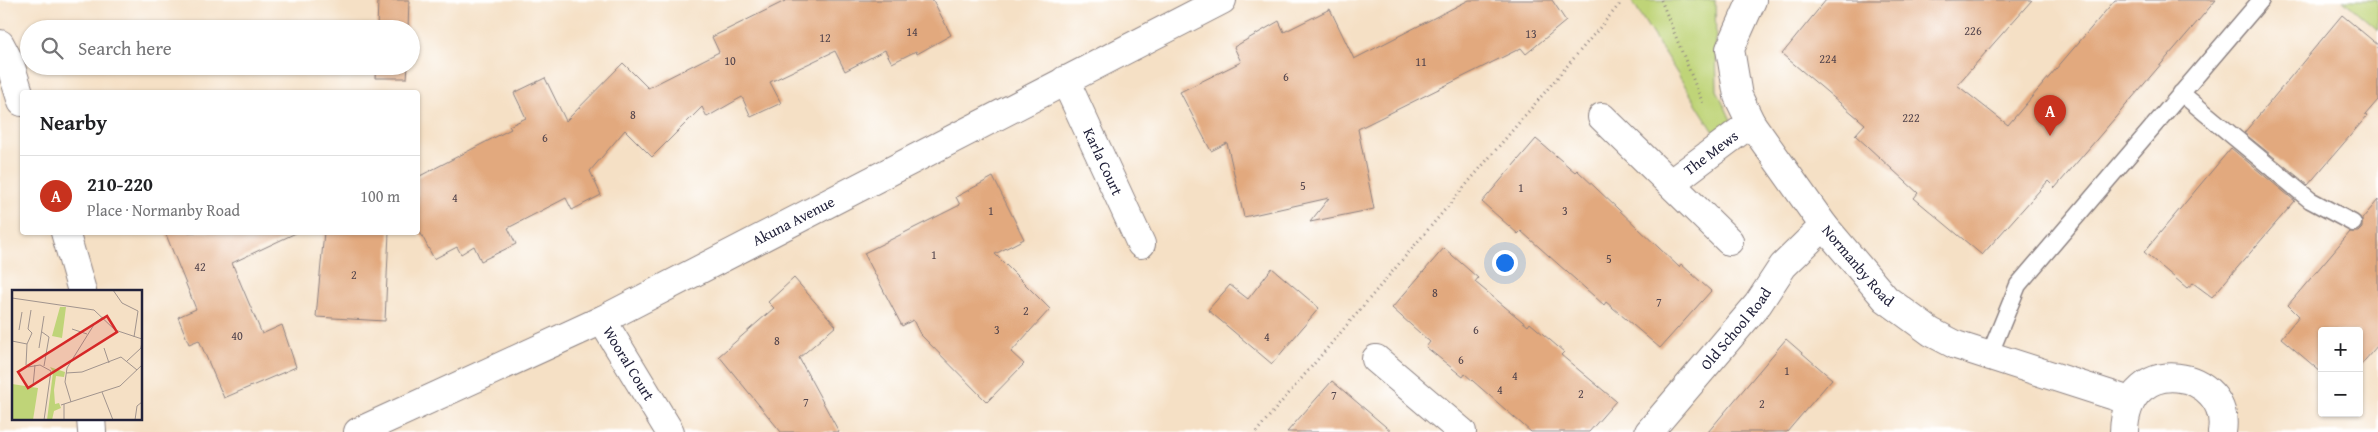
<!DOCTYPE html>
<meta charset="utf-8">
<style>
:root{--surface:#fff;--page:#f6f6f6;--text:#202124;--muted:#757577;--line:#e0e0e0;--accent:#c8321e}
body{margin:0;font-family:"Gentium Book Plus",serif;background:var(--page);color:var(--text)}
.controls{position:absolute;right:15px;bottom:15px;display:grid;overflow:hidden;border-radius:5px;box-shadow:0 1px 4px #0004}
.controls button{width:45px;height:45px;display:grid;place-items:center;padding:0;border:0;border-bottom:1px solid var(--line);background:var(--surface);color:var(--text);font:25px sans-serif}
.you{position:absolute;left:1504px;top:262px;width:18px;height:18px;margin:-12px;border:4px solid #fff;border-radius:50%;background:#1a73e8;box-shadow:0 0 0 8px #1a73e833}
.badge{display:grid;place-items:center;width:32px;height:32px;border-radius:50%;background:var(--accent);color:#fff;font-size:16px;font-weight:700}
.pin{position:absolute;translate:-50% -41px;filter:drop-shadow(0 1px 2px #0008)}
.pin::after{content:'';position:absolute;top:26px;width:18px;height:15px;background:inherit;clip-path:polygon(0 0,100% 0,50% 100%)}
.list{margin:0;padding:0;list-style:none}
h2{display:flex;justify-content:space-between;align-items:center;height:65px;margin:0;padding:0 20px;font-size:21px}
h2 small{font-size:16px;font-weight:400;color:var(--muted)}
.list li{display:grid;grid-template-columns:32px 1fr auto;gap:15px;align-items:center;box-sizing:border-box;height:80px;padding:0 20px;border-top:1px solid var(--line)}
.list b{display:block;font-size:19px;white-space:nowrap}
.list p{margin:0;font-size:16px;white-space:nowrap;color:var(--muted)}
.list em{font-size:16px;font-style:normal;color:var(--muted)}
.icon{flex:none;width:28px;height:28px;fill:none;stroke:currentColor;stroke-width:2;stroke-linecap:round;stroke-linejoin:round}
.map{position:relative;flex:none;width:2378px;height:432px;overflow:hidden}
.search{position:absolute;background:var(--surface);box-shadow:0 1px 4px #0004;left:20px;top:20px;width:400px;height:55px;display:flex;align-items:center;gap:12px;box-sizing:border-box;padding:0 18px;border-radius:28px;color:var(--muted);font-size:19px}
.panel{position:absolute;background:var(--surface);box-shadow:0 1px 4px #0004;left:20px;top:90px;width:400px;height:145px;border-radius:5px}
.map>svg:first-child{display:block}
</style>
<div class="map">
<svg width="2378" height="432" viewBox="0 0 2378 432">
<rect width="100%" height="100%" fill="#fff"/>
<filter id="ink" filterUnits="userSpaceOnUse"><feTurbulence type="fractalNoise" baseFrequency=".02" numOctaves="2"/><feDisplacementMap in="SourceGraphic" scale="10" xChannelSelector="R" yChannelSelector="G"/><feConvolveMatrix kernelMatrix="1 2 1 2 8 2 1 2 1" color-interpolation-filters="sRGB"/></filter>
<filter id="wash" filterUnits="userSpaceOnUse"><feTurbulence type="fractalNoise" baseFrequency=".0096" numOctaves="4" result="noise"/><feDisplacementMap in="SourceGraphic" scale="20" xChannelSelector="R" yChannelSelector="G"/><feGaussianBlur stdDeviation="1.12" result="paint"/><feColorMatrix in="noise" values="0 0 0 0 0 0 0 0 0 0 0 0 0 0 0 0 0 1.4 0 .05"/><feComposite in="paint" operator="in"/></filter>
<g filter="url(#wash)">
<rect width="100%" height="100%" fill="#f5e0c5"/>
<path fill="#bfd478" stroke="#707b5a" d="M1631 0H1715L1717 90 1731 120 1714 132Z
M2343 0H2378V30Z"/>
<g id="blocks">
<path fill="#e2a97e" d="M378 0H409L408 29H377Z
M787 0H933L951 35 917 54 916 51 892 63 885 50 845 71 835 51 770 82 781 103 751 117 742 97 707 117 702 107 652 157 625 130 590 171 601 195 572 210 566 198 508 228 516 244 481 261 474 246 461 254 457 247 434 259 418 228V177L511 129 509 126 526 118 514 93 545 78 566 121 623 63 648 88 719 52 712 37Z
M1469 0H1552L1566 21 1526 54 1521 48 1358 129 1374 209 1310 222 1329 198 1244 217 1227 143 1211 151 1180 92 1241 62 1234 47 1279 21 1284 32 1330 9 1354 59Z
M1826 0H2032L1957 85 2008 125 2115 0H2216L2055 188 2048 181 1982 255 1914 198 1918 193 1855 135 1865 124 1782 54Z
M2342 15 2378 45V100L2365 115 2367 116 2308 185 2244 133Z
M376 66H408L407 78H375Z
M1536 139 1575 172 1577 170 1679 267 1681 264 1711 291 1660 348 1606 302 1604 305 1521 231 1518 234 1482 202Z
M2231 148 2295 201 2212 297 2193 283 2187 288 2144 252Z
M993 177 1024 239 995 254 1050 309 1011 352 1024 364 987 402 920 334 913 320 902 326 864 253 960 205 956 197Z
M2378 200V345L2359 367V331H2322V373L2281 338 2299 316 2288 305 2350 232H2358L2362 228V219Z
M165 232H298L232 263 262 334 282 325 296 367 224 398 199 340 189 344 178 317 196 309Z
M324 232H389L385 321 316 317Z
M1444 248 1478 278 1475 282 1528 326 1530 323 1564 352 1561 355 1616 401 1589 432H1531L1465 374 1463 377 1426 347 1430 342 1392 308Z
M1272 268 1319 308 1272 364 1208 310 1230 285 1248 299Z
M794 278 836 326 799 358 839 432H781L719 356 774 308 768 302Z
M1786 339 1832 379 1787 432H1708Z
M1332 381 1392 432H1287Z"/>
</g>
</g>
<g filter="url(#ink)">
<use href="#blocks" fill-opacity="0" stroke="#8c8180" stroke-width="1"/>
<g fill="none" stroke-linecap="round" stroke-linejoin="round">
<defs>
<path id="service" d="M2181 93 2310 200 2353 223
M1989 356 2018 285 2261 0"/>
<g id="minor">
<path id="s1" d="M1752 0 1730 49 1738 96 1751 123 1824 226 1886 299 1931 332 1956 345 2130 401"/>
<path d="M0 44 9 61 22 102"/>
<path id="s2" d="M1065 80 1141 244"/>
<path d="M1602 117 1729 241"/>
<path id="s3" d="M1671 183 1751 123"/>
<path d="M65 232 82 291"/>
<path id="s4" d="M602 320 670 432"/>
<path d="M1376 359 1462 432"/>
<path d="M91 418 92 432"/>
<path id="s5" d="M358 432 602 320 1222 0"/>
<path id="s6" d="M1649 432 1758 304 1783 266 1824 226"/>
<path d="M2124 432C2126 349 2232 370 2222 432"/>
</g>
</defs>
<use href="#service" stroke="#8c8180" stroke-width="19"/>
<use href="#minor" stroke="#8c8180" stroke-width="30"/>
<path stroke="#8c8180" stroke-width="3" stroke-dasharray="1 4" stroke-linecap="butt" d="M1661 0 1703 104
M1256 432 1619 5 1620 0"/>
<use href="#service" stroke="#fff" stroke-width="16"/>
<use href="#minor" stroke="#fff" stroke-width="28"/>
</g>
</g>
<g text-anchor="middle" stroke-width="4" stroke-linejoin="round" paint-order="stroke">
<g font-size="12" fill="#52444c">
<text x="1973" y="35">226</text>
<text x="912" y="36">14</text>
<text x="1531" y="38">13</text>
<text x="825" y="42">12</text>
<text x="1828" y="63">224</text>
<text x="730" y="65">10</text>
<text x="1421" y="66">11</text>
<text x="1286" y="81">6</text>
<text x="633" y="119">8</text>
<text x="1911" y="122">222</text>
<text x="545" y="142">6</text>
<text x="1303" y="190">5</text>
<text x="1521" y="192">1</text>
<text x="455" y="202">4</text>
<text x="991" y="215">1</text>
<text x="1565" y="215">3</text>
<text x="934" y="259">1</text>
<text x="1609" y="263">5</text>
<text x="200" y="271">42</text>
<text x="354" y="279">2</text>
<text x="1435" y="297">8</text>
<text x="1659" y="307">7</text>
<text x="1026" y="315">2</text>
<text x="997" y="334">3</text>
<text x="1476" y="334">6</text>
<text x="237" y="340">40</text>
<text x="1267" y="341">4</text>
<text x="777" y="345">8</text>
<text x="1461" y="364">6</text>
<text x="1787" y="375">1</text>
<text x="1515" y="380">4</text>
<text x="1500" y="394">4</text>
<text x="1581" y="398">2</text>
<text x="1334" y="400">7</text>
<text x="806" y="407">7</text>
<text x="1762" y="408">2</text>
</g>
<g font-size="15" fill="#22223b" stroke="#fff">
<text dy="5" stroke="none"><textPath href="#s3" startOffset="50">The Mews</textPath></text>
<text dy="5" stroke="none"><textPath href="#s2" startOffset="90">Karla Court</textPath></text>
<text dy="5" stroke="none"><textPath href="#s5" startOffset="484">Akuna Avenue</textPath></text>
<text dy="5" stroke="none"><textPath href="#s1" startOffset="310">Normanby Road</textPath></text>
<text dy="5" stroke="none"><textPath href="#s6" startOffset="135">Old School Road</textPath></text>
<text dy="5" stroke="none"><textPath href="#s4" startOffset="51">Wooral Court</textPath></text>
</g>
</g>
<g transform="translate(12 290)">
<rect width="130" height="130" fill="#f5e0c5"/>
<path d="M48 17H54L50 48 40 46ZM38 77 53 82 52 87 44 86 42 100 43 114 47 113 49 118 42 121 40 130H35L41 82ZM0 94 26 98 21 130H0Z" fill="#bfd478"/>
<path fill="none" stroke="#a1948e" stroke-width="1" d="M101 0 110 13 126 21 122 47M0 8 82 20 103 40 130 49M60 39 75 44M7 40 10 22M30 42 37 47 32 76M0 51 15 54 14 75M15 54 20 43 16 39 19 20M27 58 32 26M92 58 97 73M115 71 129 58 130 51M16 77 28 75 39 81 32 130M54 83 70 82 109 67 125 80M21 96 23 75M90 102 101 130M59 112 53 92 55 78 83 33 91 27M52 114V130M49 115 108 96 130 75M123 130 125 116 130 112"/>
<path fill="#d62828" fill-opacity="0.15" stroke="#d62828" stroke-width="2.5" d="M95 26 105 42 16 98 6 82Z"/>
<rect width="130" height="130" fill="none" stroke="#22223b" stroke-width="2.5"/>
</g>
</svg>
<div class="controls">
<button>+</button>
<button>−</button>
</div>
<div class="you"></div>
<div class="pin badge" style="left:2050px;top:136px">A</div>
<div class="search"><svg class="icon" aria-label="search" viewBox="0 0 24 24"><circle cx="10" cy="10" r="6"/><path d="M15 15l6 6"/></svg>Search here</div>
<section class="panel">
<h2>Nearby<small></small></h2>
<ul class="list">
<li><span class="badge">A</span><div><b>210-220</b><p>Place · Normanby Road</p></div><em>100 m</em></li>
</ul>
</section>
</div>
